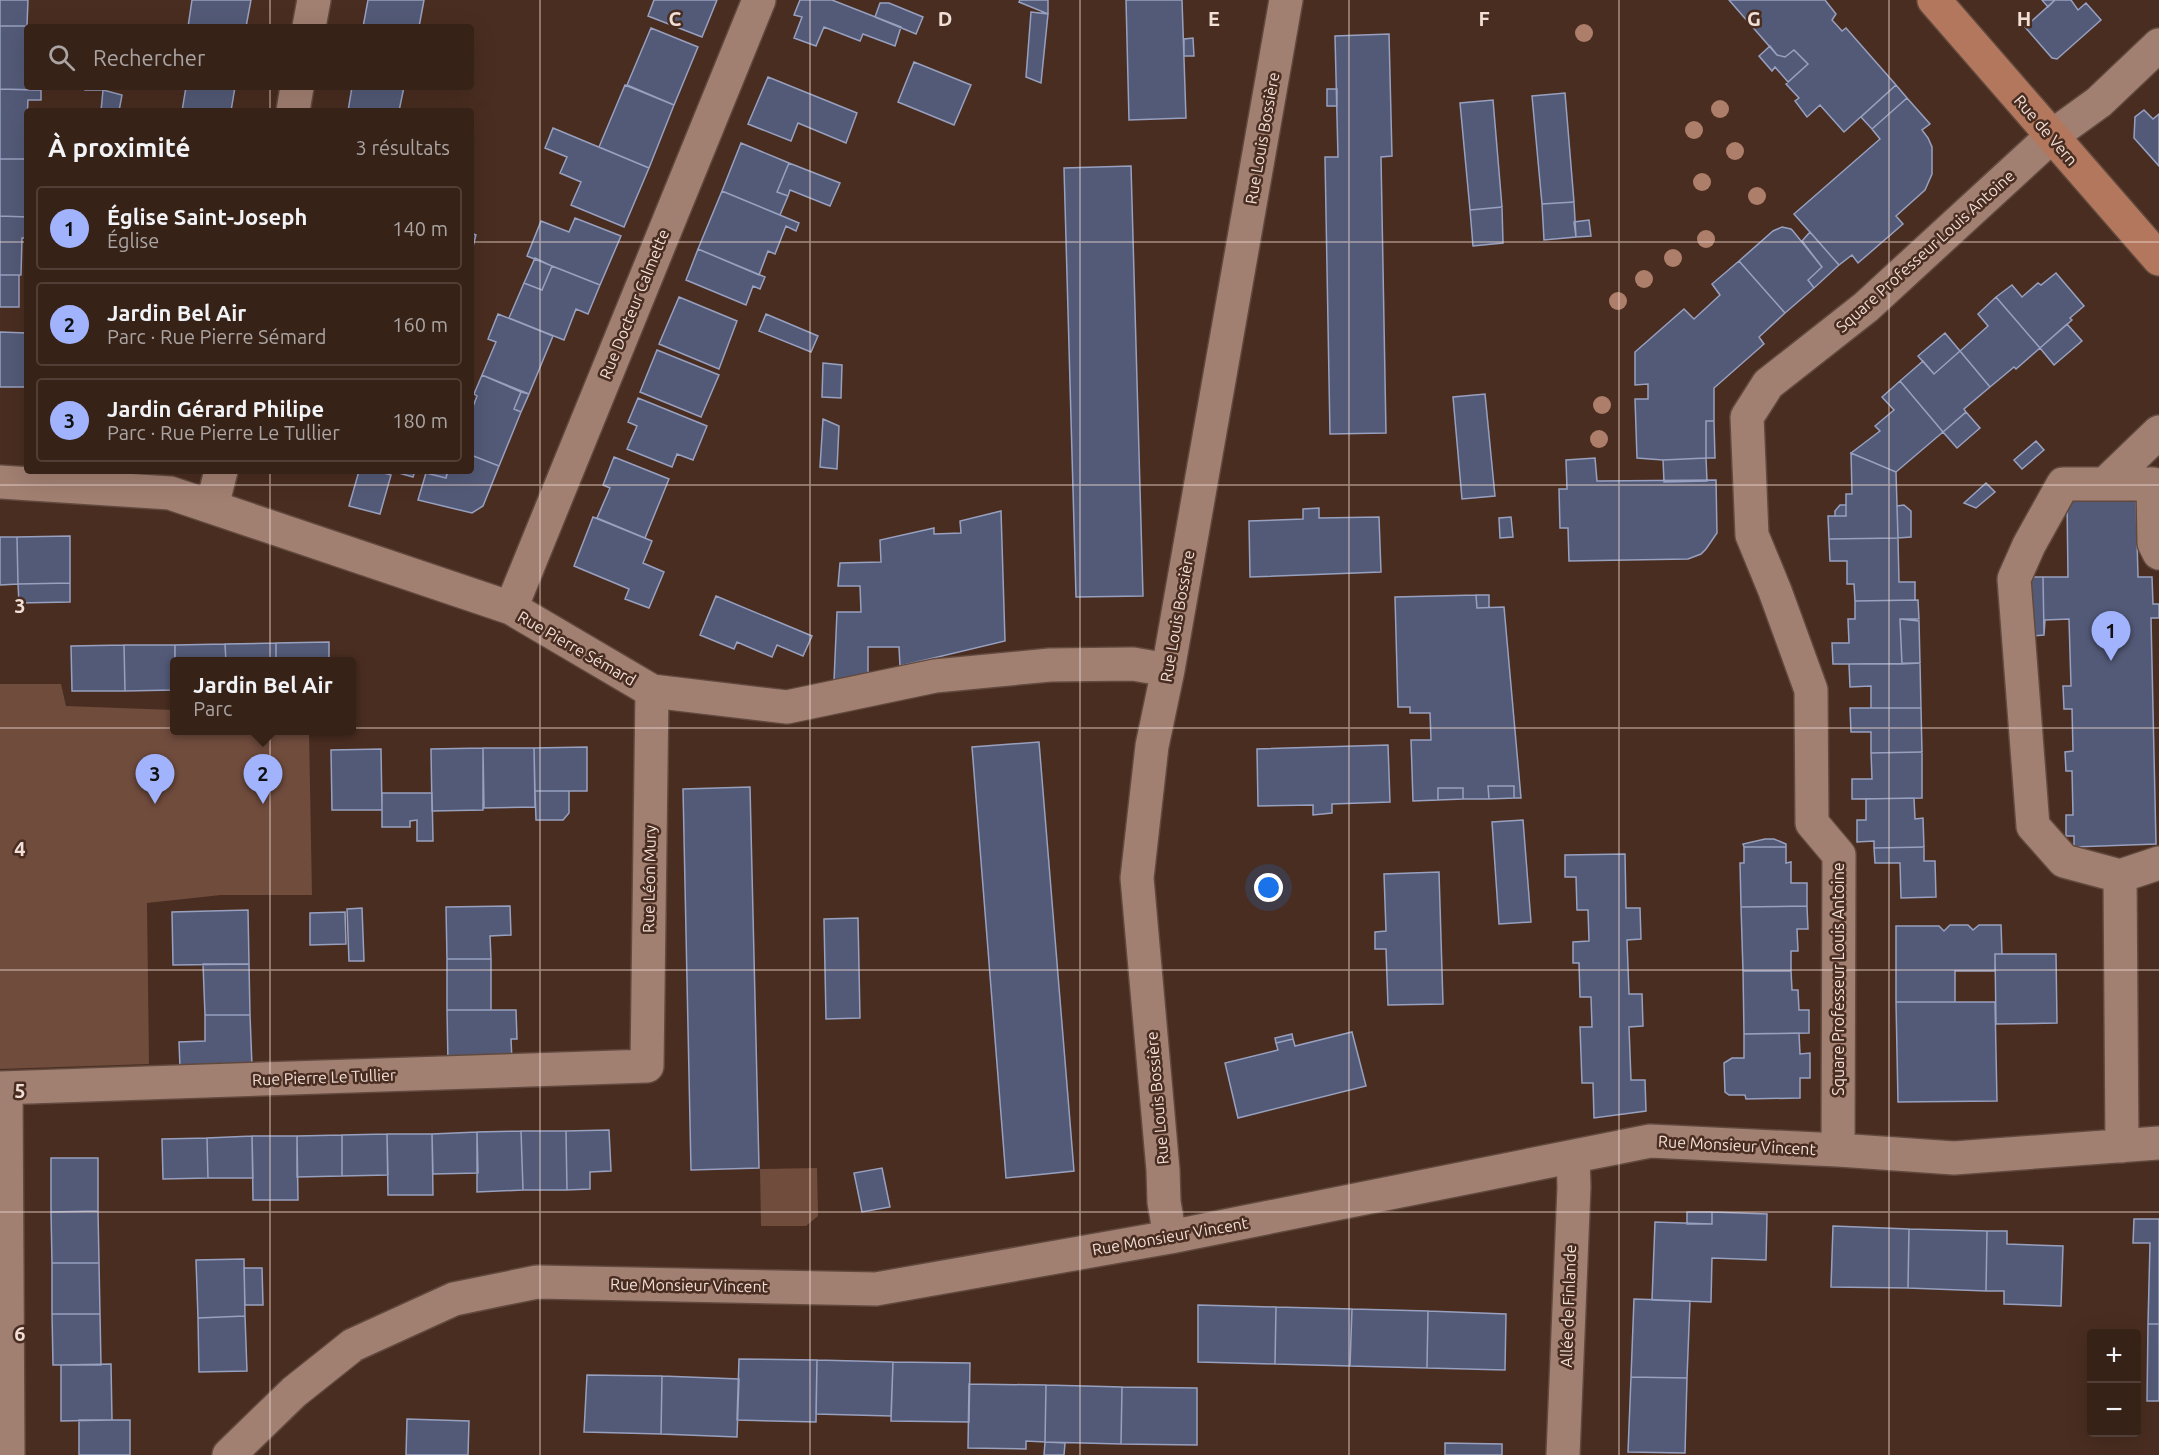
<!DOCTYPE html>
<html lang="fr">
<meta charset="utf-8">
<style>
:root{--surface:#372218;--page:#3e2a21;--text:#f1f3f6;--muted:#aaa4a2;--line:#513f37;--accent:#a1b3fd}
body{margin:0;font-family:Ubuntu,sans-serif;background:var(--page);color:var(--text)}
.controls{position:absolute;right:18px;bottom:18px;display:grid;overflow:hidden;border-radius:6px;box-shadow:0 6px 24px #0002}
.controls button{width:54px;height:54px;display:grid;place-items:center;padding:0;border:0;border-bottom:2px solid var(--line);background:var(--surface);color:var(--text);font:30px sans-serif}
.you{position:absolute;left:1269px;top:888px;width:21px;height:21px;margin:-15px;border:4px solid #fff;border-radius:50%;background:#1a73e8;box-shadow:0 0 0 9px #1a73e833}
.badge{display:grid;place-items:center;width:39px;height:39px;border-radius:50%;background:var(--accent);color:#111;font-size:20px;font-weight:700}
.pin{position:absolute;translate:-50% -50px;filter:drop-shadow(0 2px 3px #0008)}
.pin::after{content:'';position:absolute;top:32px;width:21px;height:18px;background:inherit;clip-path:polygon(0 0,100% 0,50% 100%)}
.popup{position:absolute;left:170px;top:657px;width:186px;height:78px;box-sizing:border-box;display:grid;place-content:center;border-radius:6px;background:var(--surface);filter:drop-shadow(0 2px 4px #0005);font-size:20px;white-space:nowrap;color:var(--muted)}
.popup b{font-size:22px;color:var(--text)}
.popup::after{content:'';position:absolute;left:50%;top:100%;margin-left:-12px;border:12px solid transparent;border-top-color:var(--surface)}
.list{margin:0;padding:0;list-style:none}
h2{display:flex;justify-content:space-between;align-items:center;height:78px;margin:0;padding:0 24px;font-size:26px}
h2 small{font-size:20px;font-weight:400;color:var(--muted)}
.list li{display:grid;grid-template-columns:39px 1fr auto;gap:18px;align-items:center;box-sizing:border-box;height:84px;margin:0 12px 12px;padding:0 12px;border:2px solid var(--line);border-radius:6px}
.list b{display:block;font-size:22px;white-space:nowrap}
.list p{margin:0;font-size:20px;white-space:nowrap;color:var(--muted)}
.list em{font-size:20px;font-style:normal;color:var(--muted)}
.icon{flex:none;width:33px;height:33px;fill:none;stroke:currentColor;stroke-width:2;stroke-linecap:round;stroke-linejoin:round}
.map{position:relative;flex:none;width:2159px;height:1455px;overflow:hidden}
.search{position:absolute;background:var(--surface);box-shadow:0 6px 24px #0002;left:24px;top:24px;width:450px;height:66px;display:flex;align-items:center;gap:15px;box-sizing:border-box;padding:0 21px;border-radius:6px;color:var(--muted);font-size:22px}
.panel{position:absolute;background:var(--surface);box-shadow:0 6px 24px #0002;left:24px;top:108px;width:450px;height:366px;border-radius:6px}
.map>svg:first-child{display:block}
</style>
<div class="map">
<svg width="2159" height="1455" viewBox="0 0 2159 1455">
<rect width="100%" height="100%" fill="#492d20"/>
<path fill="#704c3d" d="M0 684H61L66 706 174 710V730L309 731 312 895H221L147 903 149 1064 0 1069Z
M817 1168 818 1216 806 1226H761L760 1169Z"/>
<path fill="#535a77" stroke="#98a0c0" stroke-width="1.5" d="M0 0H28L27 26H0Z
M192 0H251L246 27H188Z
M368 0H424L419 27H363Z
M654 0H717L702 37 648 16Z
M800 0H832L901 27 895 46 863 34 860 41 824 27 816 46 794 38 802 17 794 15Z
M1020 0H1048V14L1019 2Z
M1126 0H1182L1186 118 1129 120Z
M1729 0H1825L1836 14 1832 20 1842 31 1846 28 1896 85 1844 132 1820 105 1807 117 1795 101 1799 98 1786 84 1808 64 1794 50 1785 57 1777 55Z
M2042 0H2055L2048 7Z
M2055 0H2071L2078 10 2086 3 2101 20 2057 59 2052 58 2025 27Z
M880 3H889L923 17 916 34 875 17Z
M1031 12 1048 14 1041 83 1026 77Z
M0 26H44L27 27V87H33V90L0 89Z
M651 28 698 47 674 105 627 85Z
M1389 34 1392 156 1381 157 1386 433 1330 434 1325 157H1338L1335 36Z
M1193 38 1194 56H1184V39Z
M1770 46 1777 55 1785 57 1794 50 1808 64 1788 82 1775 67 1772 71 1759 56Z
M914 62 971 85 954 125 898 102Z
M768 77 857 113 846 143 798 123 791 141 748 124Z
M625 85 674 105 649 168 599 147Z
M1896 85 1907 98 1872 129 1861 117Z
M85 87H103V90H85Z
M186 87H235L231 111H182Z
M352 87H404L399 111H348Z
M0 89 41 90V100H28L25 159H0Z
M1327 89H1337V106H1327Z
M103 90 122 95 119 111H101Z
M1565 93 1574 202 1542 204 1532 96Z
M1907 98 1930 124 1922 130 1928 138 1932 147V174L1925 190 1896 216 1903 224 1858 263 1852 255 1839 265 1794 214 1880 139 1872 129Z
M1493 100 1502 207 1470 210 1460 103Z
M2144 110 2153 119 2159 114V166L2134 138 2135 117Z
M553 128 649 168 624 227 571 205 581 182 560 173 567 157 545 148Z
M741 143 789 163 777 192 788 196 780 215 722 191Z
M0 159H27V217L0 216Z
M789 163 840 183 830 206 790 190 788 196 777 192Z
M1131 166 1143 596 1076 597 1064 168Z
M722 191 799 223 796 231 786 226 775 254 768 251 759 275 698 249Z
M1574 202 1576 237 1544 240 1542 204Z
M1502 207 1503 243 1473 246 1470 210Z
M0 216 27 217V238H22L21 275H0Z
M575 218 621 236 600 285 527 256 541 221 569 232Z
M1589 220 1591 236 1576 237 1574 222Z
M1782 227 1791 229 1793 231 1822 267 1808 280 1814 288 1785 313 1739 261 1773 231Z
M1810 232 1839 265 1814 288 1808 280 1822 267 1802 241Z
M471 233 476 235 471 254Z
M698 249 765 277 760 289 753 286 746 305 686 280Z
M535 258 552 266 542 290 524 283Z
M1739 261 1785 313 1759 337 1764 344 1714 388V421H1706V458L1663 460 1637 458 1635 399H1648V384L1635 385V352L1684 309 1694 319 1720 295 1712 284Z
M552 266 600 285 588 314 576 309 564 340 509 318 524 283 542 290Z
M2056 273 2084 306 2070 318 2072 320 2040 348 1996 297 2012 285 2022 297 2038 283 2041 285Z
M0 275H19V307H0Z
M679 297 737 321 719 369 659 344Z
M1996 297 2040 348 2016 369 2014 367 1990 387 1960 351 1988 326 1978 314Z
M498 314 553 336 529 394 482 375 496 342 488 339Z
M766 314 818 336 811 352 759 331Z
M2067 324 2082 341 2054 365 2040 348Z
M0 332 27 333V387H0Z
M1945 333 1960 351 1934 374 1918 356Z
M657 350 719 375 701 417 640 392Z
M1960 351 1990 387 1964 409 1966 412 1943 432 1900 381 1923 361 1934 374Z
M823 363 842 365 841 398 822 397Z
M482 375 521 392 514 409 521 412 499 466 471 455V412L477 396 474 394Z
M1900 381 1943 432 1896 472 1851 453 1880 431 1875 426 1894 410 1882 397Z
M521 392 529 394 521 412 514 409Z
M1485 394 1495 496 1462 499 1453 397Z
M638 398 707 426 693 460 677 454 672 467 627 449 637 426 628 422Z
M1966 412 1980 428 1957 448 1943 432Z
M823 419 839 426 837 469 820 467Z
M1706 421H1714L1715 458H1706Z
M2036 441 2044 450 2022 469 2014 460Z
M1851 453 1896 472 1898 538 1829 539 1828 516H1846V494H1852Z
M471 455 499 466 483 506 472 513 418 500 426 473 446 478 448 471H471Z
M614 457 669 479 645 538 597 518 610 488 603 485Z
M1595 458 1597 481 1716 480 1717 533 1706 549 1701 554 1688 559 1569 561 1568 528H1560L1559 489H1567L1566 460Z
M1706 458 1707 481 1664 482 1663 460Z
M359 471H377L391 475 380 514 349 506Z
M392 471H415L413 477Z
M427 471 447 472 446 478 426 473Z
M1986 483 1995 492 1976 508 1964 503Z
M2136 499 2138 577H2152L2153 604H2159V618H2151L2156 844 2074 847V836H2066V815H2073L2072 771H2066L2065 752 2073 751 2072 709H2064L2063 686H2071L2069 619 2045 620 2044 635 2043 577H2068L2067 501Z
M1840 505H1846V516H1835V511Z
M1904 505 1911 511V537L1898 538 1897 506Z
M1319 508V518L1379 517 1381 572 1250 577 1249 521 1303 519V509Z
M1001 511 1005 641 900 666 899 647H868V674L834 681 837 612H861L860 586H838L840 563 881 562 880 540 934 528V534L961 533 960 521Z
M593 517 652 541 643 563 664 572 649 608 625 599 629 589 574 566Z
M1511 517 1513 537 1500 538 1499 518Z
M70 536V583L18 584 17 537Z
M0 537H17L18 584 0 585Z
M1898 538 1899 582H1915V600L1855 601 1854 584H1847V561H1830L1829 539Z
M2026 577H2043L2044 635 2032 636Z
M70 583V602L19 603 18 584Z
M1476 595H1489V608H1477Z
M1476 595 1477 608 1504 607 1521 798H1514V786H1488L1489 799H1463V788H1438V800L1413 801 1411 740H1431L1430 713H1410V707H1398L1395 597Z
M716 596 812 636 803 656 777 645 772 657 737 642 734 649 700 635Z
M1918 600 1919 619H1900L1902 664H1833L1832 643H1849L1848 619H1855V601Z
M1900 619 1919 621 1920 663 1902 664Z
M329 642V662H276V643Z
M276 643V662H226L225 644Z
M225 644 226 662H175V645Z
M124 645H175L174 690 125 691Z
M124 645 125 691H72L71 646Z
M1920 663 1921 708H1871V686L1850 687 1849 664Z
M1850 708H1921L1922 752 1871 753V732H1851Z
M1039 742 1074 1171 1006 1178 972 747Z
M1388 745 1390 802 1332 804V813L1313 815V805L1258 806 1257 749Z
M587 747V791H535L534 748Z
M483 748H534L535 807 484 808Z
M483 748V810L432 811 431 749Z
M381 749 382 810H332L331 750Z
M1922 752V798L1852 799V779H1872L1871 753Z
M1488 786H1514V798L1489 799Z
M750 787 759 1168 691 1170 683 789Z
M1438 788H1463V799L1438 800Z
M535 791H569V813L563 820H536Z
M382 793H432L433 841H417V820L410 821V827H382Z
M1914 798 1915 819 1923 818 1924 847 1874 848V841L1857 842V820H1866V799Z
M1523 820 1531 922 1499 924 1492 822Z
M1765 839H1774L1786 844V847H1744L1743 844Z
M1744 847H1786V863L1791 862V883H1807V906L1741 907 1740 863H1744Z
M1924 847V861H1935L1936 897 1901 898 1900 863H1875L1874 848Z
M1625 854 1626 908H1640L1641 939 1627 940 1629 994H1642L1643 1026 1629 1027 1631 1080H1645L1646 1111 1594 1118 1593 1083H1582L1580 1027H1592L1591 997H1580L1579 963H1573V942L1589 941 1588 910H1577L1576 877H1565V855Z
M1439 872 1443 1004 1388 1005 1386 949H1375V932L1386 931 1384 874Z
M510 906 511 935 490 936 491 959H447L446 907Z
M1807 906 1808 929H1797L1798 951H1791V971H1743L1741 907Z
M362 908 364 961H349L347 909Z
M248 910 249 964 173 965 172 912Z
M345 912 346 944 310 945V913Z
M858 918 860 1018 826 1019 824 919Z
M1950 925H1968L1973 930 1979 925H2001L2002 954H1995V971H1955V1002H1896V926H1939L1944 931Z
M1995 954H2056L2057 1023 1996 1024Z
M447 959H491V1010H447Z
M203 964H249L250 1015H205Z
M1743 971H1791L1792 990H1798L1799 1010H1809V1033L1744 1034Z
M1896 1002H1995L1997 1101 1898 1102Z
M447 1010H516L517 1039H511L512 1061 448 1063Z
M205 1015H250L252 1066 180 1067 179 1042 205 1041Z
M1352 1032 1366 1086 1238 1118 1225 1063 1278 1050 1276 1043 1293 1039 1295 1046Z
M1799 1033 1800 1054 1810 1053V1078H1800V1098L1746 1099 1745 1095H1729L1725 1092 1724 1063 1732 1058H1744V1034Z
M1292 1034 1293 1039 1276 1043 1275 1038Z
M609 1130 611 1171 590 1172V1189L567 1190 566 1131Z
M521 1131H566L567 1190H523Z
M521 1131 523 1190 477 1192V1132Z
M477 1132 478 1173 433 1174 432 1134Z
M387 1134 388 1175 342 1176V1135Z
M387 1134H432L433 1195H388Z
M342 1135V1176L297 1177V1136Z
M252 1136H297L298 1200H253Z
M252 1136 253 1178H208L207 1138Z
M207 1138 208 1178 163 1179 162 1139Z
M51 1158H98V1211L51 1212Z
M882 1168 890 1207 862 1212 854 1173Z
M98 1211 99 1263H52L51 1212Z
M1687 1212H1712V1224H1687Z
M1712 1212 1767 1214 1766 1260 1712 1258 1711 1302 1652 1300 1655 1222 1712 1224Z
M2134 1219H2159V1324H2148L2150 1243H2133Z
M1833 1226 1909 1229 1908 1288 1831 1287Z
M1909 1229 1987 1231 1986 1291 1908 1288Z
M1987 1231H2007V1244L2063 1246 2061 1306 2004 1304V1291H1986Z
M244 1259 245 1316 198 1318 196 1260Z
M52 1263H99L100 1314H52Z
M244 1268H262L263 1305H245Z
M1634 1299 1690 1301 1687 1378 1631 1377Z
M1198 1305 1276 1307 1275 1364 1198 1362Z
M1276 1307 1352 1309 1350 1366 1275 1364Z
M1352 1309 1428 1311 1427 1368 1350 1366Z
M1428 1311 1506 1314 1505 1370 1427 1368Z
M52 1314H100L101 1365H53Z
M245 1316 247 1371 199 1372 198 1318Z
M2148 1324H2159V1401H2147Z
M739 1359 817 1360 816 1422 737 1420Z
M817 1360 893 1362 891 1416 816 1414Z
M893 1362 970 1363 969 1422 891 1421Z
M111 1364 112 1420 61 1421V1365Z
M587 1375 662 1376 661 1434 584 1432Z
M662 1376 739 1379 737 1437 661 1434Z
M1631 1377 1687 1378 1685 1453 1628 1452Z
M969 1384 1046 1385 1045 1442 1026 1441V1449L968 1448Z
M1046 1385 1122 1387 1121 1444 1045 1442Z
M1122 1387 1197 1388V1445L1121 1444Z
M407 1419 469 1421 468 1455H406Z
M79 1420H130V1455H79Z
M1045 1442 1065 1443 1064 1455H1044Z
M1445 1443 1502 1444V1455H1445Z"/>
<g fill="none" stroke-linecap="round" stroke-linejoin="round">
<defs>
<path id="minor" d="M309 27 314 0
M293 111 297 87
M0 482 170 493 511 608 652 691 787 707 935 676 1050 665 1133 664 1168 670
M2105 484 2159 432
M212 506 221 471
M2159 553 2154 543 2153 484H2063L2029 545 2014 579 2033 826 2064 861 2120 876 2159 863
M511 608 759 0
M2120 876 2122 1146
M0 1088 647 1066 652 691
M6 1088 8 1455
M1838 1150 1839 855 1812 823 1811 690 1775 591 1752 535 1747 417 1768 384 1866 307 2052 136 2099 102 2159 45
M1170 1237 1164 1202 1163 1170 1137 878 1152 746 1168 670 1286 0
M229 1455 294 1392 353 1345 454 1299 537 1282 876 1289 1170 1237 1650 1141 1838 1150 1954 1158 2159 1143
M1563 1455 1574 1187 1573 1157"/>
<path id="major" d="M1934 0 2159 259"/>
</defs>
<use href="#minor" stroke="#61493e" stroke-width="36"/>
<use href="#major" stroke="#61493e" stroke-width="36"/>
<use href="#minor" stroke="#a17f71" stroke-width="33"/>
<use href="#major" stroke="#b3775d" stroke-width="33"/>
</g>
<g fill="#ad7e6a">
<circle cx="1584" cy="33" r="9"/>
<circle cx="1720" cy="109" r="9"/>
<circle cx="1694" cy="130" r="9"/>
<circle cx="1735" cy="151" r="9"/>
<circle cx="1702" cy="182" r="9"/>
<circle cx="1757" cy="196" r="9"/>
<circle cx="1706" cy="239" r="9"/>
<circle cx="1673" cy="258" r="9"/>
<circle cx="1644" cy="279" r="9"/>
<circle cx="1618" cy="301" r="9"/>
<circle cx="1602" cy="405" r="9"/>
<circle cx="1599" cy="439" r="9"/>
</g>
<path fill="none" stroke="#f2dfd7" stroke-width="1.5" stroke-opacity="0.55" d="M270 0V27M540 0V1455M810 0V1455M1080 0V1455M1349 0V1455M1619 0V1455M1889 0V1455M270 87V111M0 242H27M471 242H2159M270 471V1455M0 485H2159M0 728H2159M0 970H2159M0 1212H2159"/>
<g text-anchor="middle" stroke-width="5" stroke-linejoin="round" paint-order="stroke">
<g font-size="16" fill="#f2dfd7" stroke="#492d20">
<text transform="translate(2046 130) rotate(49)" y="6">Rue de Vern</text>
<text transform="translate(1262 138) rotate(-80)" y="6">Rue Louis Bossière</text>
<text transform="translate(1925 251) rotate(-42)" y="6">Square Professeur Louis Antoine</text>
<text transform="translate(634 304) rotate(-68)" y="6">Rue Docteur Calmette</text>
<text transform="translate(1177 616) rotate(-80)" y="6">Rue Louis Bossière</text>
<text transform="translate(577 648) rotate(30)" y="6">Rue Pierre Sémard</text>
<text transform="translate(649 879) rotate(-89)" y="6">Rue Léon Mury</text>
<text transform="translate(1838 979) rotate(-90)" y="6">Square Professeur Louis Antoine</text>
<text transform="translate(324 1077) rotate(-2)" y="6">Rue Pierre Le Tullier</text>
<text transform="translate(1157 1098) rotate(-95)" y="6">Rue Louis Bossière</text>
<text transform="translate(1737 1145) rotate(3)" y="6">Rue Monsieur Vincent</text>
<text transform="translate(1170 1236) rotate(-10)" y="6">Rue Monsieur Vincent</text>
<text transform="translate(689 1285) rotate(1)" y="6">Rue Monsieur Vincent</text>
<text transform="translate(1568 1306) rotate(-88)" y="6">Allée de Finlande</text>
</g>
</g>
<g font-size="20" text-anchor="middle" font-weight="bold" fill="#f2dfd7" stroke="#492d20" stroke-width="5" stroke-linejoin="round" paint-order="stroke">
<text x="675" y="26">C</text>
<text x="945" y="26">D</text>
<text x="1214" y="26">E</text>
<text x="1484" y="26">F</text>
<text x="1754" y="26">G</text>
<text x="2024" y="26">H</text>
<text x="20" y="613">3</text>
<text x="20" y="856">4</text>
<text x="20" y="1098">5</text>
<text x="20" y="1341">6</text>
</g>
</svg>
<div class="controls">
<button>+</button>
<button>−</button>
</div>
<div class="you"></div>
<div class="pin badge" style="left:2111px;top:661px">1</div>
<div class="pin badge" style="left:263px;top:804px">2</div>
<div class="popup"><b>Jardin Bel Air</b>Parc</div>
<div class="pin badge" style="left:155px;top:804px">3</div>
<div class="search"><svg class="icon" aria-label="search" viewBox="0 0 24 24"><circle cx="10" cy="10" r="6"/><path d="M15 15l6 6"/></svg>Rechercher</div>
<section class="panel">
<h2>À proximité<small>3 résultats</small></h2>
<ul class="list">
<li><span class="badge">1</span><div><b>Église Saint-Joseph</b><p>Église</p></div><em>140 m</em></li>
<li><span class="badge">2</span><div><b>Jardin Bel Air</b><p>Parc · Rue Pierre Sémard</p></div><em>160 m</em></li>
<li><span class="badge">3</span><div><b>Jardin Gérard Philipe</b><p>Parc · Rue Pierre Le Tullier</p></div><em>180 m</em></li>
</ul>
</section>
</div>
